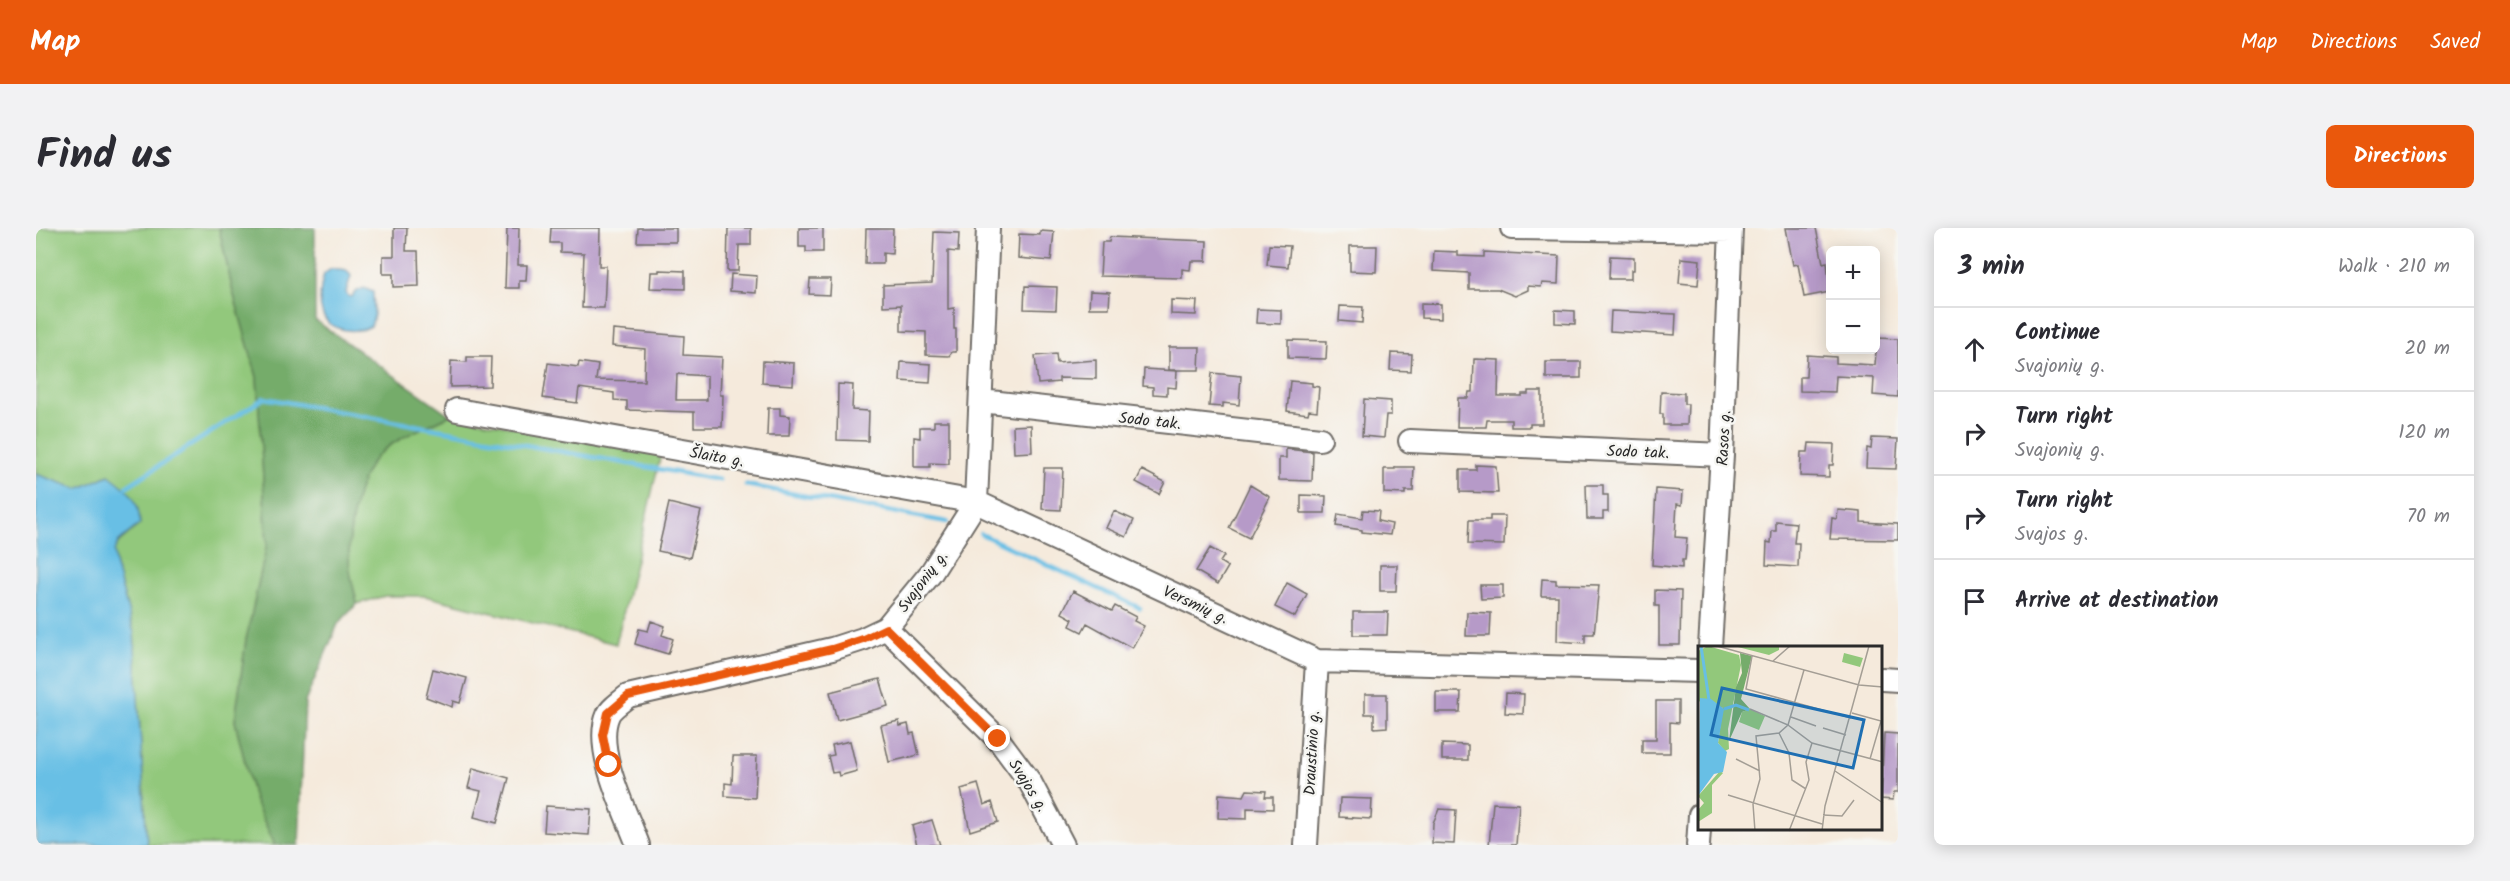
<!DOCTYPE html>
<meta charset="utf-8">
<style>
:root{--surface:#fff;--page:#f2f2f3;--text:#2b2b33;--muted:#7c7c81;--line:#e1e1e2;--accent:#ea580c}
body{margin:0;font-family:Kalam,sans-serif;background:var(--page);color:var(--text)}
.controls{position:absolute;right:18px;top:18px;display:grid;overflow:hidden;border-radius:9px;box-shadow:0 3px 15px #0003}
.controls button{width:54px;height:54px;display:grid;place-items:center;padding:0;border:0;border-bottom:2px solid var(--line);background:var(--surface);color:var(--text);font:30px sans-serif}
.stop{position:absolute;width:18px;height:18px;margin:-14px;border:4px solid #ea580c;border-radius:50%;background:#fff}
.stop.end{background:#ea580c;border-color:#fff;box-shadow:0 2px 6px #0008}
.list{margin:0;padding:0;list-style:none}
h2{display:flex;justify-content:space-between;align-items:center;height:78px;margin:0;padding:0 24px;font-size:26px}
h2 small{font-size:20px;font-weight:400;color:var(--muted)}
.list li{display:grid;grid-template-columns:39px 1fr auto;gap:18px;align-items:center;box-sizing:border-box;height:84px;padding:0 24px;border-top:2px solid var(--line)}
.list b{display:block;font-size:22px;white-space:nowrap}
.list p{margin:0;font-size:20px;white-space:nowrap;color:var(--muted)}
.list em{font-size:20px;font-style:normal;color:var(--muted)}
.icon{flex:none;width:33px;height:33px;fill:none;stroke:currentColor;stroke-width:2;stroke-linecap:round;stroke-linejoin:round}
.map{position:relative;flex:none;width:1862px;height:617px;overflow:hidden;border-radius:9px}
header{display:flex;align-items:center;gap:36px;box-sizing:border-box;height:84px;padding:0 30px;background:var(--accent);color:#fff}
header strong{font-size:28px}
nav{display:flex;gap:33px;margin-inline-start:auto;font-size:21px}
.intro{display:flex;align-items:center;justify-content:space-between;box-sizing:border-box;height:144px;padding:0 36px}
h1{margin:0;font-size:42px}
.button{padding:15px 27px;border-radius:9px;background:var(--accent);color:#fff;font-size:21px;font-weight:700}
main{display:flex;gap:36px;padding:0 36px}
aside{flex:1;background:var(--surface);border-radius:9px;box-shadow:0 3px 15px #0003}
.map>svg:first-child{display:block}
</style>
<header>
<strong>Map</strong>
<nav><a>Map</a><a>Directions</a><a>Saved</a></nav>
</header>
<div class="intro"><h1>Find us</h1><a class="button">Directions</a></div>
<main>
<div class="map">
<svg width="1862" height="617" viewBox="0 0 1862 617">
<rect width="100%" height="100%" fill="#f6f6f2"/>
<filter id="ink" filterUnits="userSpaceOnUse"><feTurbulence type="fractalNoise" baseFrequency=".0167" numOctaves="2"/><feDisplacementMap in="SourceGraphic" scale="12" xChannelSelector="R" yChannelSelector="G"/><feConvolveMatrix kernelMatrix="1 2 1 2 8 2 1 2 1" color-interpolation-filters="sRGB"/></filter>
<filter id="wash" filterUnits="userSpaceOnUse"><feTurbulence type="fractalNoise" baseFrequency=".008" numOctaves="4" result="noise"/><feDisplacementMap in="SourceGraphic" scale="24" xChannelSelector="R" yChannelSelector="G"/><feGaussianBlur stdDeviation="1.35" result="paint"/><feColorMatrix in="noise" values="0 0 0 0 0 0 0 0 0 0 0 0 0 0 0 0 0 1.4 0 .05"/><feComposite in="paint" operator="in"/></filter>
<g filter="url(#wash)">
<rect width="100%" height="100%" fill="#f5eadc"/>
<path fill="#92c87b" stroke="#5e7a53" stroke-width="1.5" d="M0 0H183L196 60 221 149 231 316 210 412 199 493 218 571 239 617H111L98 405 79 335 78 323 83 314 104 296 73 247 42 261 0 246Z
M414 187 625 226 580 416 389 368H349L321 376C319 365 316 355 314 344 310 313 319 251 341 228 360 209 391 199 414 187Z"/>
<path fill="#75ac6b" stroke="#506c4b" stroke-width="1.5" d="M183 0H279V92L414 187C391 199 360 209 341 228 319 251 310 313 314 344 316 355 319 365 321 376L302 396 269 474 263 617H239L218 571 199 493 210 412 231 316 221 149 196 60Z"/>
<path fill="#68bfe5" stroke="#4a7588" stroke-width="1.5" d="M295 41 311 43 315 48 310 64 312 68 316 69 319 64 328 60 337 64 338 87 335 98C321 106 292 104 286 84 282 72 285 57 288 46Z
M0 246 42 261 73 247C93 262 103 270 104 296L83 313 78 323 79 335 98 405 111 617H0Z"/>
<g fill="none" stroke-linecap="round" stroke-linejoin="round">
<path stroke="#68bfe5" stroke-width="4.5" d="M710 257 911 294
M90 259 228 170 683 252
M945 306 1104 380"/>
</g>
<g id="blocks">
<path fill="#b69ac8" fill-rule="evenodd" d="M358 0H371L370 23H382L383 58 357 59V46H347V28H358Z
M471 0H483L482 37H491L490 53H483V60H469Z
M515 0H564L563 38H570L568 80H546L548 25 524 24V15H514Z
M602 0H640V14H601Z
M692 0H715V17H703L702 43H691Z
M763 0H787V24H770V19H763Z
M1750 0H1780L1787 35 1791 34 1794 64 1768 69 1762 36 1757 37Z
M830 1H857L856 26 847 25V36H829Z
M1004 3 1018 4 1015 33 982 30 983 6 1004 7Z
M898 4 923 5 922 24 912 23V81L918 80V101H920V124H916L913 128 890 127V104L865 103V77L847 78V57L896 55Z
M1074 9 1171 13 1170 33H1155L1154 42 1146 41V50L1064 48 1066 14H1073Z
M1233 17 1254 18 1252 39 1231 37Z
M1314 18H1341L1340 44 1314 43Z
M1398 23 1422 24V28L1448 29V24L1523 28 1522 56 1506 55 1505 59 1492 58V62L1479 68 1462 61H1433V45L1397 43Z
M1574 28 1598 29V42H1595V51H1573Z
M1645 30 1664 32 1662 57 1643 55Z
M623 42 649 43V61L614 60 615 44H623Z
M695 46 721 48 720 65 694 63Z
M774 51H795L794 67 773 66Z
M989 58 1021 59 1020 82 988 81Z
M1054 63 1074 64 1073 80H1053Z
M1135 72 1161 73 1160 87 1135 86Z
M1385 75 1405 76V91L1385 90Z
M1304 78 1327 79 1326 95 1303 93Z
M1221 81 1245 82V96L1220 95Z
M1519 82 1539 83V96L1519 95Z
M1575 83 1640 86 1639 107 1574 103Z
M577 102 648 108 647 127 686 129 684 167H687L686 199H658V184L591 182V173L578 172V165L543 160 541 175 507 170 512 135 542 139 543 134 562 137 560 152 608 153 609 121 576 118ZM641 146 671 148V172H640Z
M1841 110 1862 111V169L1837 167 1838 150 1800 148 1799 164 1764 163V149H1770L1771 127 1800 129V135L1839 137Z
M1252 112 1291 113 1290 131 1252 130Z
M1133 119H1164L1163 142H1133Z
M1355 125 1376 126 1375 143 1354 142Z
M1020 126 1021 135 1060 132V151L1023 150V154L1002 156 999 128Z
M431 129H455L454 158 414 159 415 133 431 134Z
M1438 131 1463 132 1462 168H1486V166H1492V163H1506V196H1494V199H1475V192H1451L1450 199H1421L1422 170H1432L1433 164H1437Z
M727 133 758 135 757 157 726 155Z
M865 134 895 136 894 155 864 153Z
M1510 134H1545V150H1510Z
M1108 141 1141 143 1140 160 1131 159V167L1117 166V159L1107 158Z
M1176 145 1205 148 1203 177 1187 175V179L1173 178Z
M1254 153 1276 155V158L1283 159 1281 183 1273 182 1272 186 1251 183Z
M802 156 817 157 816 182 833 183 832 213 801 212Z
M1625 164 1648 165V176H1652L1651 197H1627V186H1624Z
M1328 171 1355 173V187H1350L1348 210 1326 208Z
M732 180H744V187L754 188 753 208H731Z
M898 193H913V236L894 235V239H878V209L884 210V199H898Z
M995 197 996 224 978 225 977 198Z
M1836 210 1862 211 1860 241 1830 240 1831 220 1835 221Z
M1773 215 1798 216 1797 237H1793V249L1764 248 1765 224H1772Z
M1250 221 1277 224 1276 253 1243 252V230H1250Z
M1440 237 1460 238 1462 265 1424 264V242H1440Z
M1359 239H1378L1377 263H1369V266L1348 265V241H1359Z
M1008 240H1027L1025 282 1006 281Z
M1106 242 1129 254 1123 266 1100 254Z
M1214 257 1234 269 1213 310 1193 300Z
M1550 257H1567V267H1572V284H1567V291H1551Z
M1620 261 1647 263 1646 277 1641 276 1639 309 1651 310 1649 332H1646V340L1616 337Z
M1265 267 1290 268 1289 285H1265Z
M633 275 665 283 654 330 622 323Z
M1327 282 1343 283 1342 293 1356 296 1354 307 1326 304V302L1300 298 1302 286 1326 290Z
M1802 282 1825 284V294L1862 296V312L1794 311 1796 290 1801 291Z
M1078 283 1098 292 1090 309 1070 300Z
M1454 288H1469L1468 317 1432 316 1433 292H1454Z
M1740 293 1760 295 1758 315H1763L1762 339 1730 337 1731 314 1735 315 1736 303H1740Z
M1174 320 1188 328 1184 334 1192 339 1182 356 1160 343Z
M1344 337H1361L1360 363H1344Z
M1506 351 1520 352V356L1563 357 1558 406H1549V415L1521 413 1522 368H1505Z
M1251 355 1271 366 1259 389 1239 379Z
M1444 357H1467V370L1445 371Z
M1619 362 1645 363 1644 417H1623V378H1619Z
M1037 363 1076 383 1079 378 1100 389 1098 393 1108 398 1096 420 1051 395 1046 404 1034 398 1037 391 1026 385Z
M1317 384H1352L1351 407H1317Z
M1431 384 1455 385 1454 408H1430Z
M615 393 629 398 626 407 637 411 632 426 599 416 603 401 612 403Z
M397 441 431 450 424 475 417 473 416 479 390 469Z
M844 451 852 478 801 492 794 464Z
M1400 464H1425L1424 484H1400Z
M1470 465 1488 466 1487 486 1469 485Z
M1329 466H1351V499L1338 500V486H1329Z
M1620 473H1642V495L1634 494V525H1606V511H1620Z
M863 493 864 498 872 496 874 506 878 505 883 527 853 534 845 497Z
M1848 505 1862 506V564H1858L1857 572 1845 571Z
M814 513 821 543 803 548 802 544 796 545 792 528 798 527 796 517Z
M1406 516 1432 517V532H1406Z
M697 528H721L719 570 689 568V555L696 556Z
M437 540 473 550 461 595 438 589 445 563 432 560Z
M942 556 948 577 956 574 962 594 934 603 925 561Z
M1211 562 1230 563 1229 569H1237V581L1211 580V591L1182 590 1183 566 1208 568Z
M1304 570 1336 571 1335 591 1303 589Z
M1457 575 1483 576 1480 617H1453Z
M510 578 555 581 553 607 508 604Z
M1403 581 1420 582 1418 616 1396 615 1397 595Z
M896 592 904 617H881L876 598Z"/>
</g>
</g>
<g filter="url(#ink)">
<use href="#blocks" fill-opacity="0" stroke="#726e69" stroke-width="1.5"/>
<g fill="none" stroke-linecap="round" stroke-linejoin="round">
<defs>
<path id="minor" d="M952 0 940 274 1281 433 1664 443
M1476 0 1695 3
M945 173 1284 211
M421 182 940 274 895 345 850 400 827 411 796 421 592 468C586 473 575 480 572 487 557 521 590 584 602 617
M1374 213 1686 227
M850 400 962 511 994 554 1027 617
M1674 419 1686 227 1695 0
M1846 451 1862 452
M1270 617 1281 433
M1662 617 1664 587"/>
</defs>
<use href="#minor" stroke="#726e69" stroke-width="26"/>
<use href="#minor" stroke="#fff" stroke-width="22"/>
</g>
</g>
<g fill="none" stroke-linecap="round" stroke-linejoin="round" filter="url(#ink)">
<path stroke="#ea580c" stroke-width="8" d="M573 537 567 507 572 485 592 468 796 421 827 411 850 400 962 511"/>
</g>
<g text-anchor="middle" stroke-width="5" stroke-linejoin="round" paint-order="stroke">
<g font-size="16" fill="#2b2b2b" stroke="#f6f6f2">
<text transform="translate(1114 192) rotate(6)" y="6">Sodo tak.</text>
<text transform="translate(1687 210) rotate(-87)" y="6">Rasos g.</text>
<text transform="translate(1602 223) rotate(2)" y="6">Sodo tak.</text>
<text transform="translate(681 228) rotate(10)" y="6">Šlaito g.</text>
<text transform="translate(886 353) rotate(-53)" y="6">Svajonių g.</text>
<text transform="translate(1160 376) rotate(25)" y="6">Versmių g.</text>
<text transform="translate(1275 525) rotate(-87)" y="6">Draustinio g.</text>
<text transform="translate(993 557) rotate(58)" y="6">Svajos g.</text>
</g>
</g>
<g transform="translate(1662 418)">
<rect width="184" height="184" fill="#f5eadc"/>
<path d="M10 0 41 9 43 19 30 83 31 103 27 105 20 97 25 62 0 55V5ZM36 0H81V4L71 9ZM146 7 165 12 162 21 144 16ZM52 63 67 70 61 84 41 76 44 66ZM22 125 25 127 14 139V167L0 176V164L6 157 0 150Z" fill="#92c87b"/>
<path d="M42 7 54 10 43 53 52 63 44 66 31 95 38 41 44 27Z" fill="#75ac6b"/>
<path d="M2 52 13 53 26 63 20 97 29 106 25 126 16 128 0 150Z" fill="#68bfe5"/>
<path fill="none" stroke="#68bfe5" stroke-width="3" d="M3 0 11 54M26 63 38 59 51 64"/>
<path fill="none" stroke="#a49e95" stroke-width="1.5" d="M19 0 161 39 185 41M54 10 48 43 153 72M75 15 92 0M106 24 90 79 114 97 185 116M52 63 90 79 81 87 58 90 62 133 55 158 57 185M154 67 183 75 172 113M93 71 118 80M125 82 148 89M81 87 91 107 94 134 108 143M38 113 62 125M137 125 185 157M30 149 124 178M125 169 144 170 156 154M91 185 111 134 108 116 114 97M124 185 127 160 171 0"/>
<path fill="#1f6fb2" fill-opacity="0.15" stroke="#1f6fb2" stroke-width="3" d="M24 42 166 74 155 122 13 89Z"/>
<rect width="184" height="184" fill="none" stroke="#2b2b2b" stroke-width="3"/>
</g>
</svg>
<div class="controls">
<button>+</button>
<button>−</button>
</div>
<div class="stop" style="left:573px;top:537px"></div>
<div class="stop end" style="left:962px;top:511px"></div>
</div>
<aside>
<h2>3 min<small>Walk · 210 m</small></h2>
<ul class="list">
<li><svg class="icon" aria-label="ahead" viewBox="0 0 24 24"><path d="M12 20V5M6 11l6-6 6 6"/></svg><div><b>Continue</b><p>Svajonių g.</p></div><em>20 m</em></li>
<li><svg class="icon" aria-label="right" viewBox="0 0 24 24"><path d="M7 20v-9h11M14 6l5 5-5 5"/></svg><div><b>Turn right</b><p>Svajonių g.</p></div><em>120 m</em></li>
<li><svg class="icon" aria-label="right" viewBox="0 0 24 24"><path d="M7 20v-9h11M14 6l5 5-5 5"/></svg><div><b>Turn right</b><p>Svajos g.</p></div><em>70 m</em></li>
<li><svg class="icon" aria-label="arrive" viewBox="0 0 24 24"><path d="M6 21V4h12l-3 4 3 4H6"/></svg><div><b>Arrive at destination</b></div></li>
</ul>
</aside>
</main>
